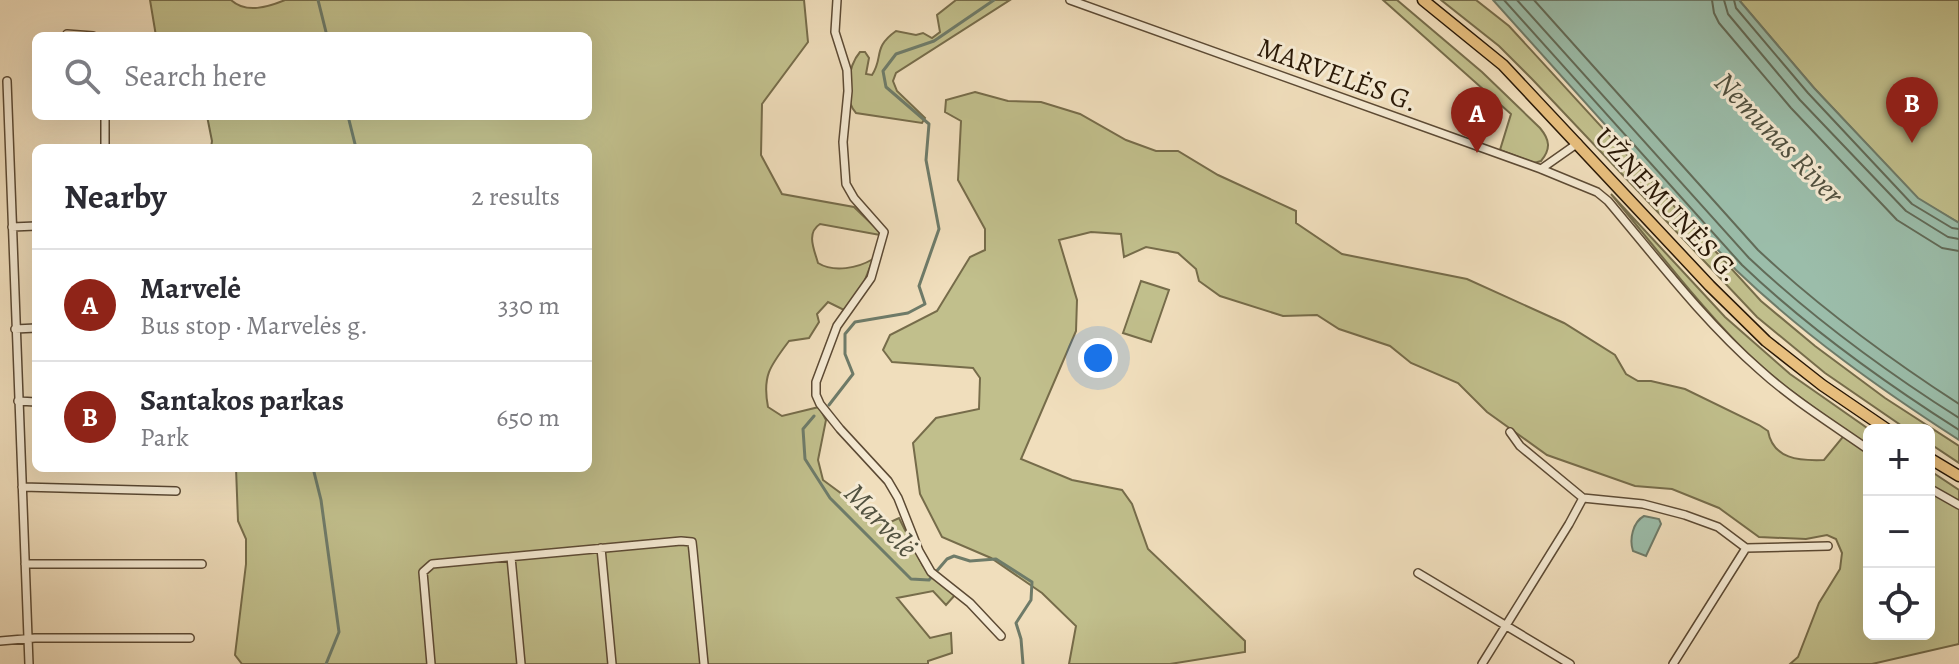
<!DOCTYPE html>
<meta charset="utf-8">
<style>
:root{--surface:#fff;--page:#f2f2f3;--text:#2b2b33;--muted:#7c7c81;--line:#e1e1e2;--accent:#8f2418}
body{margin:0;font-family:Alegreya,serif;background:var(--page);color:var(--text)}
.controls{position:absolute;right:24px;bottom:24px;display:grid;overflow:hidden;border-radius:12px;box-shadow:0 8px 32px #0002}
.controls button{width:72px;height:72px;display:grid;place-items:center;padding:0;border:0;border-bottom:2px solid var(--line);background:var(--surface);color:var(--text);font:40px sans-serif}
.you{position:absolute;left:1098px;top:358px;width:28px;height:28px;margin:-20px;border:6px solid #fff;border-radius:50%;background:#1a73e8;box-shadow:0 0 0 12px #1a73e833}
.badge{display:grid;place-items:center;width:52px;height:52px;border-radius:50%;background:var(--accent);color:#fff;font-size:26px;font-weight:700}
.pin{position:absolute;translate:-50% -66px;filter:drop-shadow(0 2px 4px #0008)}
.pin::after{content:'';position:absolute;top:42px;width:28px;height:24px;background:inherit;clip-path:polygon(0 0,100% 0,50% 100%)}
.list{margin:0;padding:0;list-style:none}
h2{display:flex;justify-content:space-between;align-items:center;height:104px;margin:0;padding:0 32px;font-size:34px}
h2 small{font-size:26px;font-weight:400;color:var(--muted)}
.list li{display:grid;grid-template-columns:52px 1fr auto;gap:24px;align-items:center;box-sizing:border-box;height:112px;padding:0 32px;border-top:2px solid var(--line)}
.list b{display:block;font-size:30px;white-space:nowrap}
.list p{margin:0;font-size:26px;white-space:nowrap;color:var(--muted)}
.list em{font-size:26px;font-style:normal;color:var(--muted)}
.icon{flex:none;width:44px;height:44px;fill:none;stroke:currentColor;stroke-width:2;stroke-linecap:round;stroke-linejoin:round}
.map{position:relative;flex:none;width:1959px;height:664px;overflow:hidden}
.search{position:absolute;background:var(--surface);box-shadow:0 8px 32px #0002;left:32px;top:32px;width:560px;height:88px;display:flex;align-items:center;gap:20px;box-sizing:border-box;padding:0 28px;border-radius:12px;color:var(--muted);font-size:30px}
.panel{position:absolute;background:var(--surface);box-shadow:0 8px 32px #0002;left:32px;top:144px;width:560px;height:328px;border-radius:12px}
.map>svg:first-child{display:block}
</style>
<div class="map">
<svg width="1959" height="664" viewBox="0 0 1959 664">
<rect width="100%" height="100%" fill="#f0debc"/>
<filter id="stains"><feTurbulence type="fractalNoise" baseFrequency=".0025" numOctaves="4"/><feColorMatrix values="0 0 0 0 .2 0 0 0 0 .09 0 0 0 0 .02 0 0 0 .5 -.17"/></filter>
<radialGradient id="worn" r=".72"><stop offset=".6" stop-color="#630" stop-opacity="0"/><stop offset="1" stop-color="#630" stop-opacity=".3"/></radialGradient>
<path fill="#c1bf8c" stroke="#766c4a" stroke-width="2" d="M150 0H231C246 14 268 7 285 0H804L808 42 762 104 761 155 782 194 854 207 879 231 880 235 820 224C806 233 814 249 818 263 834 273 858 268 873 259L861 290 844 310 828 302 817 314 819 322 809 338 789 341C770 366 762 376 768 407L782 416 819 407 826 420 818 460 823 480 884 525 899 518 923 566 955 595 946 605 933 591 897 598 930 638 951 633 952 653 928 661V664H242L235 655 246 564V539L238 521 236 468H588V148H211L212 141 207 116H588V36H156Z
M956 0H1010L896 73 893 81 897 91 925 118 922 123 856 113C843 99 848 66 860 52H865L869 58 866 74 872 75C884 57 872 48 896 31L916 35 923 33 932 38 940 32 937 15Z
M1383 0H1397L1482 72 1540 128C1550 140 1551 149 1541 161L1534 163 1500 150 1511 114Z
M1441 0H1476L1509 26 1761 301 1815 346 1885 398 1959 446V463L1929 443V430L1905 428 1825 373 1757 317 1532 79 1499 46Z
M1739 0H1959V223L1918 199 1814 88Z
M975 92 1008 101 1041 102 1080 114 1126 140 1156 151H1178L1218 175 1296 211V223L1342 254 1467 279 1564 323 1615 355 1626 374 1638 381H1651L1685 389 1759 425 1768 431C1773 459 1799 461 1824 460L1847 432C1811 405 1774 380 1742 348 1695 300 1654 246 1611 194L1725 317 1790 374 1870 430 1869 634H1929V470L1959 490V644L1872 664H1790L1798 657 1819 603 1840 569 1842 553 1836 539 1827 535 1806 539 1759 537 1719 508 1672 489 1635 486 1547 455 1487 412 1458 383 1411 363 1390 346 1339 329 1317 315 1283 316 1220 296 1199 281 1196 269 1178 253 1146 247 1124 257 1121 234 1091 232 1059 240 1077 300 1076 331 1021 459 1072 480 1122 490 1132 504 1148 549 1245 641V652L1170 664H1069L1076 626 1042 593 991 558 942 537 920 494 913 443 936 418 979 409 980 378 973 368 892 362 883 350 890 335 937 311 970 257 985 250V229L958 180 961 121 945 112 946 100Z
M1141 281 1169 290 1151 342 1123 333Z"/>
<path fill="#9bbdaa" stroke="#6e7b69" stroke-width="2" d="M1493 0H1739L1814 88 1918 198 1959 223V440C1880 389 1804 335 1736 270Z
M1644 516 1659 519 1661 524 1646 556 1633 551C1629 539 1633 522 1644 516Z"/>
<g fill="none" stroke-linecap="round" stroke-linejoin="round">
<path stroke="#626b58" stroke-width="2" d="M1504 0 1742 265C1808 328 1882 381 1959 430
M1517 0 1749 258C1814 319 1885 371 1959 418
M1534 0 1758 250C1820 308 1888 358 1959 404
M1712 0 1714 13 1719 23 1791 108 1897 220 1942 248 1959 251
M1724 0 1728 14 1800 100 1906 211 1948 237 1959 239
M1734 0 1736 8 1808 93 1912 204 1952 228 1959 229"/>
<path stroke="#6e7b69" stroke-width="3" d="M318 0 327 36
M348 116 356 148
M829 405 853 374 845 354V334L855 322 908 313 925 304 919 286 939 229 926 160 929 124 886 87 883 71 896 54 934 41 994 0
M814 416 803 429 805 459 830 498 911 579 929 580 947 559 954 556 970 561 996 559 1032 582 1031 600 1016 623 1021 639 1023 664
M313 468 321 500 339 632 326 664"/>
<defs>
<path id="minor" d="M837 0 835 32 847 70 848 91 843 142 846 184 854 198 884 232 871 278 837 326 816 382V395L820 404 840 429 888 481 898 498 919 551 931 572 970 603 1001 636
M1070 0 1541 169 1597 192 1608 201C1657 259 1703 320 1760 370 1793 400 1832 424 1869 450
M67 34 93 36
M7 81 29 664
M105 116V148
M1541 169 1578 143
M12 227 36 226
M15 329 36 328
M18 401 36 402
M1510 432 1520 446 1583 498 1643 504 1685 515 1718 527 1746 548 1828 546
M22 487 176 491
M1929 488 1959 505
M601 548 612 664
M511 557 521 664
M25 564H202
M1418 573 1570 664
M0 641 35 638H190
M431 664 423 572 432 564 681 541 692 542 693 551 704 664
M1482 664 1569 524 1583 498
M1673 664 1746 548"/>
<path id="primary" d="M1423 0 1503 65 1710 286 1766 341 1822 385 1888 430
M1929 458 1959 476"/>
</defs>
<use href="#minor" stroke="#5c4a34" stroke-width="10"/>
<use href="#primary" stroke="#2a1907" stroke-width="13"/>
<use href="#minor" stroke="#f5ead3" stroke-width="7"/>
<use href="#primary" stroke="#e8bf7e" stroke-width="10"/>
</g>
<g text-anchor="middle" stroke-width="6" stroke-linejoin="round" paint-order="stroke">
<g font-size="28" fill="#2a1907" stroke="#f5ead3">
<text transform="translate(1338 74) rotate(20)" y="10">MARVELĖS G.</text>
<text transform="translate(1668 204) rotate(47)" y="10">UŽNEMUNĖS G.</text>
</g>
<g font-size="30" font-style="italic" fill="#525240" stroke="#f5ead3">
<text transform="translate(1779 138) rotate(46)" y="10">Nemunas River</text>
<text transform="translate(881 520) rotate(46)" y="10">Marvelė</text>
</g>
</g>
<rect width="100%" height="100%" filter="url(#stains)"/>
<rect width="100%" height="100%" fill="url(#worn)"/>
</svg>
<div class="controls">
<button>+</button>
<button>−</button>
<button><svg class="icon" aria-label="locate" viewBox="0 0 24 24"><circle cx="12" cy="12" r="6"/><path d="M12 2v4M12 18v4M2 12h4M18 12h4"/></svg></button>
</div>
<div class="you"></div>
<div class="pin badge" style="left:1477px;top:153px">A</div>
<div class="pin badge" style="left:1912px;top:143px">B</div>
<div class="search"><svg class="icon" aria-label="search" viewBox="0 0 24 24"><circle cx="10" cy="10" r="6"/><path d="M15 15l6 6"/></svg>Search here</div>
<section class="panel">
<h2>Nearby<small>2 results</small></h2>
<ul class="list">
<li><span class="badge">A</span><div><b>Marvelė</b><p>Bus stop · Marvelės g.</p></div><em>330 m</em></li>
<li><span class="badge">B</span><div><b>Santakos parkas</b><p>Park</p></div><em>650 m</em></li>
</ul>
</section>
</div>
